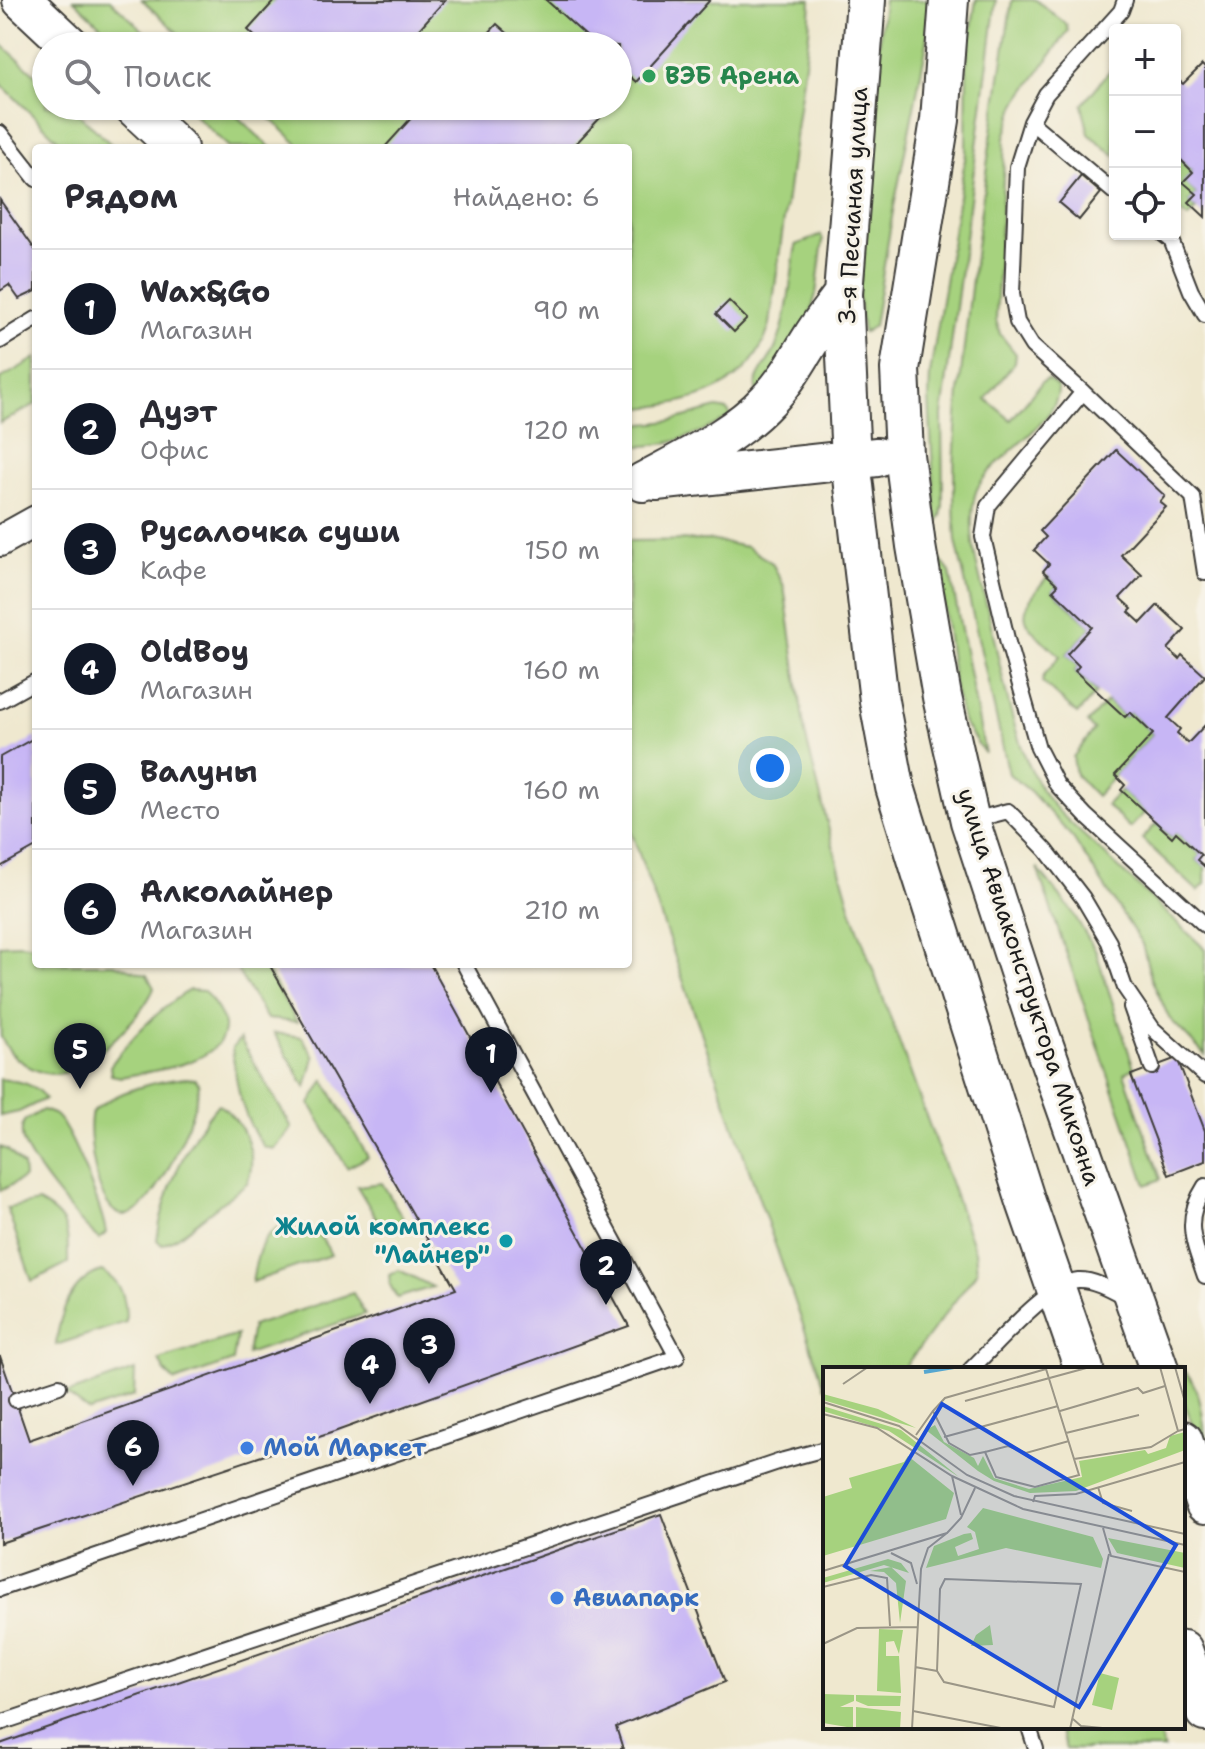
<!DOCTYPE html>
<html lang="ru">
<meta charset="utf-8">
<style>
:root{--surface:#fff;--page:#f2f2f3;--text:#2b2b33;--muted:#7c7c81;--line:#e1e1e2;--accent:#111827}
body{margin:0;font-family:"Shantell Sans",sans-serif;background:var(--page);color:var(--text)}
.controls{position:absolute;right:24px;top:24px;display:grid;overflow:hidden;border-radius:8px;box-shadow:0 2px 6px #0004}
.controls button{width:72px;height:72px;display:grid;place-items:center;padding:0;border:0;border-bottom:2px solid var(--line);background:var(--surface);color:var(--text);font:40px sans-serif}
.you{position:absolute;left:770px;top:768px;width:28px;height:28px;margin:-20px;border:6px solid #fff;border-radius:50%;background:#1a73e8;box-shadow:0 0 0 12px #1a73e833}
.badge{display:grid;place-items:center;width:52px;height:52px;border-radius:50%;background:var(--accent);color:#fff;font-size:26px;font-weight:700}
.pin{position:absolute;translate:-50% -66px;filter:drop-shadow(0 2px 4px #0008)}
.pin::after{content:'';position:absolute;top:42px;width:28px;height:24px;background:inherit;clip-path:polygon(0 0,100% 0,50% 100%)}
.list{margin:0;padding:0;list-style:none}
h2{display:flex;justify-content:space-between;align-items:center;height:104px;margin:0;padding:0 32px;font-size:34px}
h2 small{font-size:26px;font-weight:400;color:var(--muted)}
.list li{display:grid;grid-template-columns:52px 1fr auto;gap:24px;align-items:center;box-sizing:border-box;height:120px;padding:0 32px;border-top:2px solid var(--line)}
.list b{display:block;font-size:30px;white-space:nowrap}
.list p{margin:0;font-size:26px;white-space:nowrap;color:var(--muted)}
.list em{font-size:26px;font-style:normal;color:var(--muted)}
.icon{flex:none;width:44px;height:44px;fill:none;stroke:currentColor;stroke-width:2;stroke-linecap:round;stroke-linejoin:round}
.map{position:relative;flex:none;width:1205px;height:1749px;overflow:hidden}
.search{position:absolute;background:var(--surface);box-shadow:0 2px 6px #0004;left:32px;top:32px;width:600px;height:88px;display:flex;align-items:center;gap:20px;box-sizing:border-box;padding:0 28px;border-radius:44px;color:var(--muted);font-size:30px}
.panel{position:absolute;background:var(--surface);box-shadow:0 2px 6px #0004;left:32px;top:144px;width:600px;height:824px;border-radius:8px}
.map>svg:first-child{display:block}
</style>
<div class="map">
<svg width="1205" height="1749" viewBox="0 0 1205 1749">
<rect width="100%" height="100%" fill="#f7f3e8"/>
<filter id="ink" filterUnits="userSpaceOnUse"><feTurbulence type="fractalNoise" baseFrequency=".0125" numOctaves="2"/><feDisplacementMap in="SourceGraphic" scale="16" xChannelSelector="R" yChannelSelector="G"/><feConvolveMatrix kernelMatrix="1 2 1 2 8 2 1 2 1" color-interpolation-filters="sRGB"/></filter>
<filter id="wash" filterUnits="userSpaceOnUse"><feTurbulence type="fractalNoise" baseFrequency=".006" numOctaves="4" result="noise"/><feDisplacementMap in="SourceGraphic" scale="32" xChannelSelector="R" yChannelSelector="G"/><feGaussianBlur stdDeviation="1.8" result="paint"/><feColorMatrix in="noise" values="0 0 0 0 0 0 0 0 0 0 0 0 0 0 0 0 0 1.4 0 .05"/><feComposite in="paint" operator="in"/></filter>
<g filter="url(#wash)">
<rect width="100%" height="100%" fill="#efe8cf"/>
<path fill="#a6d27e" stroke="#61774d" stroke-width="2" d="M74 0H110L160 46H122Z
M142 0H811L809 33 770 324C752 391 689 405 628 409V148H302L257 106H618V46H192Z
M884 0H930L927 43 893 211 874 326 863 333 855 267Z
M976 0H996L942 415 943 505 941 516 936 525 929 398 930 374 966 153 967 58Z
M1012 0H1036L1066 24 1068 31 1016 104 1005 137 996 320 1000 334 1016 354 1015 362 986 399 1011 420 1042 382 1048 379 1058 387C1061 426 984 459 975 495 965 537 981 579 990 620 1002 671 1014 750 1044 793 1059 815 1084 835 1103 853 1137 885 1171 917 1205 949V1055L1169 1018 1151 978 1142 944 1073 838 1031 792 1009 774 956 541C950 467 958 395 967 322 979 214 995 107 1012 0Z
M0 43 46 84V106H70L115 148H66L0 83Z
M1115 64V156L1089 134 1082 105Z
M185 106H226L271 148H230Z
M1175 154 1193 172 1184 182 1197 194 1189 202 1196 209 1188 218 1175 207Z
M821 235 823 240 816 294 804 335 757 393C751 378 769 363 775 349 789 317 790 279 796 245Z
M36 358V404L0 423V379Z
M717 408 727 410 731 416C699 435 666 448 628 446V426L670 421Z
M709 540 747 547 772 563 784 586 805 734 832 842 851 909 975 1251 977 1272 903 1369H825V1388L628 822V541Z
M938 557 950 572 985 754 963 722 954 686Z
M1048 576 1058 585 1053 591 1092 627 1067 654 1079 666 1075 671 1097 692 1077 714 1042 682 1044 675 1060 656C1021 621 1012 619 1048 576Z
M1107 701 1124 717 1130 712 1153 734 1096 796 1076 775 1073 757 1094 730 1087 723Z
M1121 790 1145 812 1130 828 1106 805Z
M1157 823 1171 837 1176 832 1201 855 1197 860 1205 867V884L1198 891 1142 839Z
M1037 868 1072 911 1096 952 1134 1068 1124 1073 1161 1179 1146 1185Z
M19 944 36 946V964H114L147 975 154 988C143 1015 95 1063 66 1072 41 1080 11 1060 1 1037 0 1024 0 963 0 945Z
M239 964H263L297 1022 267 1019 237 970Z
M189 990 204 991C212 1001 225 1016 224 1029 221 1065 148 1071 121 1077L111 1075 110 1066C132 1036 158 1010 189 990Z
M274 1033 302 1037 314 1057 306 1088Z
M240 1039 292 1128 274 1149 264 1147C241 1118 236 1083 232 1048Z
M186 1078 195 1079 199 1084C197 1112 157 1212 126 1215 96 1218 86 1132 92 1112 115 1091 155 1081 186 1078Z
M0 1079C18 1082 35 1082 45 1099L19 1112 0 1116Z
M324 1080 368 1157 347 1168 310 1104Z
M218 1104C244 1122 259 1153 247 1183L178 1237 162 1245 157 1240C163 1194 187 1139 218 1104Z
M43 1110C47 1112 52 1113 55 1115 71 1128 103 1212 106 1233L99 1239C79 1223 35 1169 25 1146 21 1138 21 1129 24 1121Z
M0 1147 8 1150 23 1166 24 1178 0 1191Z
M382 1183 406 1223 378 1221 357 1186Z
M38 1202C69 1218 68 1230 68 1263L32 1281 7 1208Z
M291 1222C312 1226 322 1235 331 1255L252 1282C257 1253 261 1230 291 1222Z
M399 1270 433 1287 397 1298 390 1285 389 1275Z
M102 1271C123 1284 126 1298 126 1322L56 1345C59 1315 71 1280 102 1271Z
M353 1293 365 1314 247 1354 252 1326Z
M237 1335 233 1361 175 1381 165 1372 159 1360Z
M1181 1367C1205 1389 1205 1430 1205 1463L1183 1398V1369L1173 1368Z
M135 1370 134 1396 89 1411 66 1394Z
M1058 1727H1156L1164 1749H1066Z"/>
<g id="blocks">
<path fill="#c7b6f5" d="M275 0H445L404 46H265L248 30Z
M546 0H710L636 82 618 66V46H597Z
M497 24 522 46H477Z
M1202 65 1205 68V217L1189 202 1197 194 1183 182 1193 172 1175 154V82L1177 79 1183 84Z
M422 106H587L600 118 572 148H384Z
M1081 176 1101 193 1079 220 1059 203Z
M0 200 36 251V291L19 299 9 285 0 291Z
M729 301 747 319 734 332 716 314Z
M1116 450 1165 496 1160 502 1166 507 1121 555 1142 575 1120 598 1132 609 1129 612 1141 623 1158 605 1185 630 1168 649 1179 659 1182 655 1205 676 1168 718 1180 729 1177 733 1188 743 1205 725V867L1197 860 1201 855 1176 832 1172 837 1121 790 1125 785 1115 775 1153 734 1130 712 1125 717 1075 671 1079 666 1067 654 1092 627 1053 590 1058 585 1043 571 1049 564 1034 550 1046 537 1040 531Z
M36 737V847L0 867V757Z
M269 964H430L629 1326 334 1432 0 1543V1356L29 1440 456 1289Z
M1177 1058 1205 1131V1161L1169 1175 1131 1075Z
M661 1514 725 1682 616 1727 623 1749H0V1744Z"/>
</g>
</g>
<g filter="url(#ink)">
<use href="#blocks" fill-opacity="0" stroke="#3c3b37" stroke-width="2"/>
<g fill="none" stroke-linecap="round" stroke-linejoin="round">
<defs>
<path id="service" d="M1125 0 1121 11 1046 94 1031 122 1017 167 1012 294 1017 322 1032 346 1083 392 988 506 983 537 1008 643 1038 748 1057 785 1086 816 1205 925
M1031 122 1115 193
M0 133 36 179
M1163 234 1171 240 1191 291 1205 315
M0 341 36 319
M1083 392 1193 497 1205 573
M0 701 36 681
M970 821 1008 811 1046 850 1083 898 1109 942 1125 988 1153 1029 1205 1076
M1131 1007 1152 1067
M1205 1186C1183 1220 1193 1241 1205 1276
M971 1369C993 1348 1050 1282 1078 1280 1093 1279 1112 1290 1125 1297
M16 1400 59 1386
M0 1589 677 1357 464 964
M0 1723 784 1460 825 1449
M1029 1727 1036 1749"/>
<path id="minor" d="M0 541 36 521"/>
<path id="tertiary" d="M22 0 71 46
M866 0 843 294 851 460 879 701 895 787 921 872 1026 1202 1084 1369
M949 0 940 120 900 369 904 455 916 546 942 697 970 821 1035 1020 1159 1369
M133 106 178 148
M656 481 877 457
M643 482C685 459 735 436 768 400 786 382 797 361 811 339 820 323 833 309 843 294
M1183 1440 1205 1504
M1183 1650 1205 1712"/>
</defs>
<use href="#service" stroke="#3c3b37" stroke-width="18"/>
<use href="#minor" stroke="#3c3b37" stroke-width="34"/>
<use href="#tertiary" stroke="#3c3b37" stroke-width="42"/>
<use href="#service" stroke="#fff" stroke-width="14"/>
<use href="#minor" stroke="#fff" stroke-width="30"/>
<use href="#tertiary" stroke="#fff" stroke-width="38"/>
</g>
</g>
<circle fill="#2e9e5b" stroke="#f7f3e8" stroke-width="3" cx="649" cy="76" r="8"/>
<circle fill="#0f9aa8" stroke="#f7f3e8" stroke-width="3" cx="506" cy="1241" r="8"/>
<g fill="#3f7fe0" stroke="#f7f3e8" stroke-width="3">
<circle cx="247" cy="1448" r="8"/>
<circle cx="557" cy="1598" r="8"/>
</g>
<g text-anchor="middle" stroke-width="6" stroke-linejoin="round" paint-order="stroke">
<g font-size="24" font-weight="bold" fill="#27864d" stroke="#f7f3e8" text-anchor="start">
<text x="665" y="84">ВЭБ Арена</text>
</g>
<g font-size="24" fill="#1c1c1c" stroke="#f7f3e8">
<text transform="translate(853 206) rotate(-87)" y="8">3-я Песчаная улица</text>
<text transform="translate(1029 987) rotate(72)" y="8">улица Авиаконструктора Микояна</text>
</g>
<g font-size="24" font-weight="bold" fill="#0d838f" stroke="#f7f3e8" text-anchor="end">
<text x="490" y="1235">Жилой комплекс<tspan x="490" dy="28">"Лайнер"</tspan></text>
</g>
<g font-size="24" font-weight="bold" fill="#366cbe" stroke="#f7f3e8" text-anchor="start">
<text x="263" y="1456">Мой Маркет</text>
<text x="573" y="1606">Авиапарк</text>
</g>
</g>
<g transform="translate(823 1367)">
<rect width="362" height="362" fill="#efe8cf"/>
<path d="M0 27 55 42 93 61 0 33ZM0 39 78 63 136 110 66 64 0 44ZM112 58 121 75 151 91 155 99 160 89 171 111 206 122 259 110 256 94 322 83 325 87 343 81 347 69 362 65V83L253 124 207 126 171 114 155 104 103 63ZM85 89 131 126 123 152 0 189V130L29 121 26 111 81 95ZM160 141 270 170 280 192 278 201 183 181 103 201 111 179 141 167 148 166 150 172 132 180 135 189 156 182 152 165 144 160ZM285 171 362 186V201L294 186ZM65 192 78 196 86 206 61 198 0 216V211ZM68 200 83 214 77 256 73 216 61 205 47 204ZM167 258 170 278 148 279 153 268ZM56 262 80 263 76 287 71 274 63 275V289H76L78 326 54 324ZM277 306 296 311 289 343 269 338ZM0 327 31 328V334L17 340H30V361L0 356ZM33 328 78 329 77 339H45L33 334ZM33 340 78 345 77 362H33Z" fill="#a6d27e"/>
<path fill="none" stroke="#55a6d0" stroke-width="4" d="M101 5 131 0"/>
<path fill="none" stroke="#9b9687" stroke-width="2" d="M337 0 355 64 362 62M352 0 362 35M20 17 45 0M142 34 267 0M0 35 76 59 144 108 191 129 362 167M237 44 315 21 320 26 342 19M0 47 54 61 129 109 200 142 362 178M243 66 316 48M93 68 110 44 122 31 223 2 256 108 212 120 173 110 162 85 147 88 126 76 110 44M121 70 235 39M162 85 185 79 203 86 246 74M251 92 328 80 355 64M129 109 138 148M275 120 280 136 309 144M210 135 212 129 253 127 362 95M280 161 288 189 362 205M68 186 88 196 94 217M0 204 124 166 138 151 152 121M0 220 48 208 64 211 67 259M0 277 34 261 94 260M92 300 114 304 121 315 231 340 258 217 122 212 117 222 114 304M90 344 183 362M250 352 258 359 290 362M89 362 98 202 105 181 124 166M247 362 286 187"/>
<path fill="#1d4ed8" fill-opacity="0.15" stroke="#1d4ed8" stroke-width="4" d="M119 37 353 178 256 340 22 199Z"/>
<rect width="362" height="362" fill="none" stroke="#1c1c1c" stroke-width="4"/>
</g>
</svg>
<div class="controls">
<button>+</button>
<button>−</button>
<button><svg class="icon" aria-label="locate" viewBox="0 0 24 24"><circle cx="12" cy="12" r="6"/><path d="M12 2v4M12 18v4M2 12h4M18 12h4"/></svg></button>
</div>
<div class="you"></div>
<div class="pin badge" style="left:491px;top:1093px">1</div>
<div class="pin badge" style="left:606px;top:1305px">2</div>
<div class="pin badge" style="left:429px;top:1384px">3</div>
<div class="pin badge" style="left:370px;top:1404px">4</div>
<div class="pin badge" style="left:80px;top:1089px">5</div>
<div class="pin badge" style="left:133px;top:1486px">6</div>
<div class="search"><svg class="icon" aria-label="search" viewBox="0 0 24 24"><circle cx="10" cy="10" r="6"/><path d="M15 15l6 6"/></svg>Поиск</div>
<section class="panel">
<h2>Рядом<small>Найдено: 6</small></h2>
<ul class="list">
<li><span class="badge">1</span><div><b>Wax&amp;Go</b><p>Магазин</p></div><em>90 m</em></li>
<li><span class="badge">2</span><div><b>Дуэт</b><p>Офис</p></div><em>120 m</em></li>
<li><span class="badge">3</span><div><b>Русалочка суши</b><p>Кафе</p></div><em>150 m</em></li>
<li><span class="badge">4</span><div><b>OldBoy</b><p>Магазин</p></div><em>160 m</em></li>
<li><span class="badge">5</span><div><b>Валуны</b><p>Место</p></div><em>160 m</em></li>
<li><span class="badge">6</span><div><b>Алколайнер</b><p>Магазин</p></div><em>210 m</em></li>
</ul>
</section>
</div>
